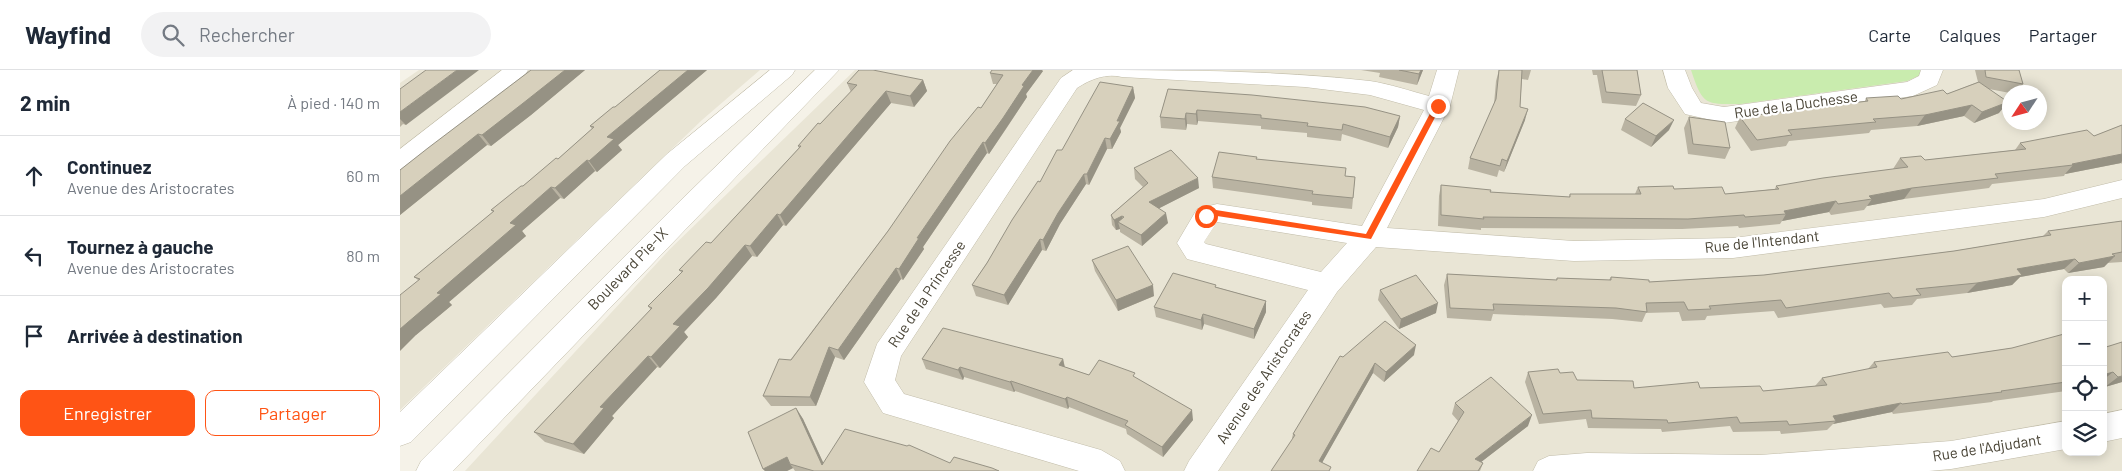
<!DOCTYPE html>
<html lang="fr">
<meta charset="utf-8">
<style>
:root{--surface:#fff;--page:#f2f2f3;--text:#1f2937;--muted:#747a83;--line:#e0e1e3;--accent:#ff5415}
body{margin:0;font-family:Barlow,sans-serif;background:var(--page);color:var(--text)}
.controls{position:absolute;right:15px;bottom:15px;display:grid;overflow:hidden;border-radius:10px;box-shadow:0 2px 12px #0003}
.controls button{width:45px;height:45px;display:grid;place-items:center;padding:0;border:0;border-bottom:1px solid var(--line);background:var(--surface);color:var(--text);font:25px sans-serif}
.compass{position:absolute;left:1602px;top:15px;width:45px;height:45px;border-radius:50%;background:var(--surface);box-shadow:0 2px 12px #0003;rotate:234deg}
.stop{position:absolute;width:15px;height:15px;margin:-11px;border:4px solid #ff5415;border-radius:50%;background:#fff}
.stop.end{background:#ff5415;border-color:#fff;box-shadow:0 1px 5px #0008}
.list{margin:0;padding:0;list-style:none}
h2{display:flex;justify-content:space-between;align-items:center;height:65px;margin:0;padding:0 20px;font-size:21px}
h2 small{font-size:16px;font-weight:400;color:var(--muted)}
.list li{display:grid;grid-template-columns:32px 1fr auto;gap:15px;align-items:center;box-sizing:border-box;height:80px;padding:0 20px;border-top:1px solid var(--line)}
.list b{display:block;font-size:19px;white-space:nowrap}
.list p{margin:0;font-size:16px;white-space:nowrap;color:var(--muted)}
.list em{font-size:16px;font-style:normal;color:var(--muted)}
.actions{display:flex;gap:10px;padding:15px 20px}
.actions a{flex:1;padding:11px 0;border:1px solid var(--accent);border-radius:10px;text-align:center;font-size:18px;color:var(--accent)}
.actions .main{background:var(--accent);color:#fff}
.icon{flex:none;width:28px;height:28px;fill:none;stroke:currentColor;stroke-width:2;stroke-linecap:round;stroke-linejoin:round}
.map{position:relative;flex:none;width:1722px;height:401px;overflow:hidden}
header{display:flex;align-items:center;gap:30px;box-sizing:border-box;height:70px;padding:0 25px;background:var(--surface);border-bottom:1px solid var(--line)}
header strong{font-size:24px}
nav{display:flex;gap:28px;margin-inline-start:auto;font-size:18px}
.search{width:350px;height:45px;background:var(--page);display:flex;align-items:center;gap:12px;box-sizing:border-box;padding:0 18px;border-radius:28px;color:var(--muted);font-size:19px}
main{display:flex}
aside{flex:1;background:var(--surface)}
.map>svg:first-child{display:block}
</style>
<header>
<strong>Wayfind</strong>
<div class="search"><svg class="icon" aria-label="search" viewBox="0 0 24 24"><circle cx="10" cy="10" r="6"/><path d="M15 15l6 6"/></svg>Rechercher</div>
<nav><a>Carte</a><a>Calques</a><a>Partager</a></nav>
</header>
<main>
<aside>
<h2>2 min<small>À pied · 140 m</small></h2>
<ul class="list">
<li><svg class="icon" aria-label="ahead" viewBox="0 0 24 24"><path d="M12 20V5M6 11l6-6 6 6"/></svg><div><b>Continuez</b><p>Avenue des Aristocrates</p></div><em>60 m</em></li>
<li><svg class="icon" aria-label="left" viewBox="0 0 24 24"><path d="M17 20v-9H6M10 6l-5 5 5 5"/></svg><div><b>Tournez à gauche</b><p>Avenue des Aristocrates</p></div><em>80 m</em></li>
<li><svg class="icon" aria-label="arrive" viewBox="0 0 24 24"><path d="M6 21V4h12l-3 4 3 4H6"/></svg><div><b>Arrivée à destination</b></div></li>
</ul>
<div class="actions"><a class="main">Enregistrer</a><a>Partager</a></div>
</aside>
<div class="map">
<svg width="1722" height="401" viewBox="0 0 1722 401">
<rect width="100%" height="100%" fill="#f5f2e8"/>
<path fill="#e9e5d5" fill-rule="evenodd" d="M19 0H360L302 50 0 340V13Z
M455 0H1722V401H65L270 179ZM1610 22H1640V52H1610ZM1666 210H1703V382H1666Z"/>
<path fill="#c9ecae" d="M1291 0H1520L1521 5 1507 11 1341 34C1305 34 1303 36 1291 0Z"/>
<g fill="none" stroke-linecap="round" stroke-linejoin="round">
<defs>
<path id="minor" d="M102 0H128L125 5 9 98 0 101V79Z
M370 0H395L392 5 285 96 11 372 0 376V342L267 84Z
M415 0H439L53 401H16L21 391 275 136Z
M673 0C768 0 877 0 970 11 990 14 1010 21 1029 26L1037 0H1059L1050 36 987 158 1174 171 1333 168 1644 129 1722 110V128L1644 147 1333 188 1174 191 976 177 937 222 818 401H784L789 391 908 220 787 189 777 173 797 139 817 134 962 156 1024 40 970 25 905 17 722 7C706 3 691 9 677 18L501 286 495 310 504 324 701 380 720 391 725 401H679L483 343 464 312 477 274 661 8ZM817 152 947 173 921 202 806 174 804 172Z
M1263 0H1285L1292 18 1301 33 1324 37 1507 12 1519 6 1521 0H1543L1537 15 1513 26 1324 53 1285 44 1268 18Z
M1722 340V368L1703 372V344Z
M1666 351V379L1551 399 1529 401H1133L1138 391 1149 386 1187 383 1360 385 1551 371Z"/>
</defs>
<use href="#minor" stroke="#c1bca9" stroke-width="1"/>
<use href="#minor" fill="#fff" fill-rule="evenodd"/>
</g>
<path fill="#b9b3a2" d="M131 0H185L131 45 91 76 87 75 0 145V100Z
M260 0H307L218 75 222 80 197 102 195 101 164 129 160 128 122 161 126 166 49 232 52 235 16 265 18 210 14 207 93 142 91 140 158 89 192 59 190 56 215 37Z
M961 0H1023L1017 15 979 7 980 3Z
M1099 0H1131L1128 10 1122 9 1120 37 1125 50 1104 102 1099 100 1097 107 1068 99 1070 88 1094 34 1096 11Z
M1192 0H1237L1241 25 1236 36 1202 33 1197 5H1193Z
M1575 0H1619L1623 14 1616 22H1610V23L1589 19 1599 43 1574 53 1564 46 1517 56 1471 60 1469 63 1389 71 1386 76 1351 81 1335 58 1340 47 1465 31 1466 28 1501 29 1547 24 1578 12Z
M643 1 626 24 627 27 606 59 589 84 587 83 523 177 524 179 503 210 501 209 444 290 435 287 416 336H371L363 326 581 38 597 14H593L590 3Z
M523 10 527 21 514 37 491 33 386 156 383 155 357 187 352 186 316 228 284 262 288 267 260 298 257 297 212 346 214 348 184 384 145 372 134 362 251 240 248 236 282 203 279 200 311 173 399 78 398 76 420 54 451 22 447 13Z
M733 17 735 28 720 58 721 62 712 79H707L689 115 686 114 660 154 646 181 642 180 608 235 576 226 572 215 662 80Z
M0 19 6 55 3 54 0 57Z
M768 19 1000 46 998 57 988 78 942 64 941 71 907 67V63L861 59V56L798 51 797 55 787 54 786 60 761 58 760 47Z
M1289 47 1330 78 1325 89 1288 84 1284 58Z
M1225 49 1269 60 1251 77 1221 60Z
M1722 55V94L1721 93 1665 104 1664 106 1592 114 1589 118 1504 129 1467 136 1464 140 1431 145 1429 142 1382 151 1380 154 1339 158 1338 156 1282 159 1081 158V160L1038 156 1039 126 1041 115 1090 122 1169 127 1170 124H1235L1238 117 1274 119 1325 124 1375 119 1376 116 1493 99 1500 88 1525 90 1615 80 1620 73 1694 66Z
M857 89 945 106 955 107 952 139 912 135V132L813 118 812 107Z
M734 98 799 118 759 138 768 153 742 176 720 162V159L716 160 712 155 711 145 743 117 735 109Z
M1722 151V192L1707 193 1704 197 1668 203 1664 199 1620 207 1612 215 1567 223 1517 229 1512 235 1484 238 1481 234 1378 248 1374 241 1307 246 1305 250 1282 251 1279 242 1246 243 1242 252 1212 249 1093 244 1091 251 1047 248 1044 215 1047 204 1156 210 1157 208 1209 210 1211 207 1249 212 1364 205 1554 181 1643 166 1648 161Z
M692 190 754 226 718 241 695 201Z
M816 217 866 231V242L854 269 804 254 802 260 756 247 754 237Z
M980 220 1036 243 999 259 978 230Z
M1666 266V321L1593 331 1592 332 1493 344 1492 342 1433 354 1427 360 1381 364 1380 361 1333 362 1330 356 1262 362 1261 359 1188 358 1186 349 1139 354 1125 312 1128 302 1160 303 1177 310 1234 318H1300L1363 321 1415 316 1422 308 1468 299 1474 292 1552 287 1612 278Z
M1703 278 1722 312 1705 317 1703 315Z
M1014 285 984 312 973 303 922 392 931 401 892 368 893 364 943 287Z
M522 289H663L665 297 689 305 735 308 793 350 763 387 727 364 726 359 669 337 668 339 615 321 614 322 564 307 563 310 526 299Z
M1055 333 1128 356 1081 392 1083 393 1080 401H1017L1039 382 1058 351 1052 344Z
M396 338 403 349 423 392 550 393 599 401H395L393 398 387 401H365L363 399Z"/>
<path fill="#969284" d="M57 0H79L6 55 0 49V42Z
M165 0H185L131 45 91 76 82 65Z
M288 0H307L218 75 222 80 197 102 189 91 207 67Z
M633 0H642L643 1 626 24 627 27 589 84 585 73 622 15Z
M1021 0H1023L1017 15 1019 4Z
M523 10 527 21 514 37 510 26Z
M733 17 735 28 720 58 721 62 712 79 710 69 717 51Z
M486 21 491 33 386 156 380 145Z
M1608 32 1599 43 1574 53 1582 42Z
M1572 35 1564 46 1517 56 1525 45Z
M1128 39 1125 50 1104 102 1107 91Z
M797 40 798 51 797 55 796 44Z
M786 43 787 54 786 60 785 49Z
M1000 46 998 57 988 78 990 67Z
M1274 50 1269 60 1251 77 1256 66Z
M78 64 87 75 0 145V126Z
M705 68 707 79 689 115 687 104Z
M583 72 587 83 523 177 524 179 503 210 499 199 517 168Z
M1722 84V91L1721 93 1665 104 1673 95 1672 94Z
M187 90 195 101 164 129 155 118Z
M684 104 686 114 660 154 646 181 643 170 658 143Z
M798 108 799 118 750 143 749 132Z
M151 117 160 128 122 161 126 166 49 232 52 235 16 265 0 281V259L110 153Z
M1512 118 1504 129 1467 136 1472 129 1469 126Z
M1436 131 1429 142 1382 151 1386 144 1384 141Z
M766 143 768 153 742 176 741 165Z
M377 144 383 155 357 187 350 176Z
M722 146 723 155 718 152 720 159 716 160 714 150Z
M640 169 642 180 608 235 604 225Z
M345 175 352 186 316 228 284 262 288 267 260 298 251 287 273 254Z
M1715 186 1704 197 1668 203 1679 193Z
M1675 189 1664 199 1620 207 1612 215 1567 223 1577 213 1617 199Z
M496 198 501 209 444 290 438 280Z
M753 215 754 226 718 241 716 230Z
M866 231V242L854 269V259Z
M1038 233 1036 243 999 259 1001 249Z
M803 244 804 254 802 260 801 250Z
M1016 275 1014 285 984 312 986 302Z
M429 277 435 287 416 336 410 327Z
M248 286 257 297 212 346 214 348 184 384 173 374 200 337Z
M663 289 665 299 659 295Z
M975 293 973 303 918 400 919 391Z
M560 297 564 307 563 310 558 300Z
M1713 302 1703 310V305Z
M1722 306V312L1705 317 1718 307Z
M611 311 615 321 614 322 610 312Z
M667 327 669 337 668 339 665 329Z
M1501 333 1492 342 1433 354 1436 351 1433 346Z
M396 338 403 349 427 401 422 395Z
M792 340 793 350 763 387 762 377Z
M1132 345 1128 356 1072 399 1075 389Z
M387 387 390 394 393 398 387 401H365L363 399Z"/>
<path fill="#d7d0bc" stroke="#969284" d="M26 0H57L0 42V19Z
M131 0H165L122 34 82 65 78 64 0 126V100L28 78Z
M260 0H288L207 67 214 69 189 91 187 90 155 118 151 117 110 153 116 155 37 223 41 224 0 259V225L20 209 14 207 94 141 91 140 121 116H123L156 88 158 89 194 57 190 56 213 37H215Z
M459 0H473L523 10 510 26 486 21 380 145 377 144 350 176 345 175 308 218 273 254 280 256 251 287 248 286 200 337 204 338 173 374 134 362 252 238 248 236 283 201 279 200 306 172 311 173 401 76H398L418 53 420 54 457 15 447 13Z
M592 0H633L622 15 624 16 603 48 585 73 583 72 517 168H519L499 199 496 198 438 280 429 277 410 327 363 326 379 289 391 290 488 161 550 71 578 37 581 38 603 5 590 3Z
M999 0H1021L1019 4Z
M1099 0H1122L1120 37 1128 39 1107 91 1102 89 1100 96 1070 88 1096 29Z
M1202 0H1237L1241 25 1206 22Z
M1585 0H1619L1623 14 1586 7Z
M700 12 733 17 717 51H720L710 69 705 68 687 104H684L658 143 643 170 640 169 604 225 572 215 587 193 612 150 638 111 640 112 657 80H662Z
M1579 12 1608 32 1582 42 1572 35 1525 45 1473 49 1476 52 1388 60 1392 65 1357 70 1340 47 1468 31 1466 28 1498 26 1501 29 1543 20 1547 24Z
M768 19 852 25 965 37 1000 46 990 67 943 54 942 60 907 56 908 53 861 48V45L797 40 796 44 786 43 785 49 760 47Z
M1243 33 1274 50 1256 66 1225 49Z
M1289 47 1325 52 1330 78 1293 74Z
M1722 55V84L1672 94 1673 95 1595 104 1598 108 1512 118 1469 126 1472 129 1438 134 1436 131 1384 141 1386 144 1345 147 1344 145 1288 149 1083 147 1084 149 1041 145V115L1091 120 1090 122 1170 127V124H1241L1238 117 1273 116 1274 119 1322 117 1325 124 1379 119 1376 116 1423 108 1508 97 1500 88 1521 86 1525 90 1626 79 1620 73 1687 60 1694 66Z
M771 80 798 108 749 132 766 143 741 165 718 152 724 147 722 146 714 150 711 145 748 113 734 98Z
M819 82 857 87 856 89 946 98 945 106 955 107 953 128 912 124 913 121 812 107Z
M1722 151V182L1712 184 1715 186 1679 193 1675 189 1617 199 1622 205 1577 213 1516 219 1521 225 1493 228 1489 223 1386 238 1381 230 1309 236 1311 239 1288 240 1284 232 1246 233 1247 242 1216 238 1093 234 1094 240 1050 238 1047 204 1157 210V208L1211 210V207L1249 210V212L1364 205 1554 181 1651 165 1648 161Z
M728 176 753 215 716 230 692 190Z
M773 203 816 215 815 217 866 231 854 259 803 244 801 250 754 237Z
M1016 205 1038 233 1001 249 980 220Z
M985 251 1016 275 986 302 975 293 919 391 931 397 929 401H871L895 365 893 364 940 286 943 287Z
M543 258 663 289 659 295 689 305 699 290 735 303 733 306 792 340 762 377 725 355 728 351 667 327 665 329 611 311 610 312 560 297 558 300 522 289Z
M1664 264 1666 266V312L1601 321 1602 322 1502 334 1501 333 1433 346 1436 351 1389 355 1387 351 1340 353 1337 347 1268 353 1267 350 1192 348 1191 340 1143 344 1128 302 1158 299 1160 303 1173 302 1177 310 1233 311 1234 318 1298 312 1300 318 1360 316 1363 321 1427 315 1422 308 1477 297 1474 292 1548 282 1552 287 1612 278Z
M1722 272V306L1718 307 1713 302 1703 305V278Z
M1091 307 1132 345 1075 389 1083 393 1078 401H1017L1031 378 1039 382 1064 342 1055 333Z
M396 338 422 395 445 359 507 376 509 375 550 393 554 387 592 398 599 401H414L390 394 387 387 363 399 348 362Z"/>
<path fill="#ff5415" d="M1038 33 1041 36 971 169 817 146 806 149 802 146 816 140 966 164 1034 36Z"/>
<g text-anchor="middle" stroke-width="4.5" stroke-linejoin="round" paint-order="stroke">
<g font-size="15" fill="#494436" stroke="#fff">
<text transform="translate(1396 35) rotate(-8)" y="5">Rue de la Duchesse</text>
<text transform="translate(1362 172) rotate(-6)" y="5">Rue de l'Intendant</text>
<text transform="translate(228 199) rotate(-46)" y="5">Boulevard Pie-IX</text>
<text transform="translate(527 224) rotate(-56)" y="5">Rue de la Princesse</text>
<text transform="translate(864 307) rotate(-56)" y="5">Avenue des Aristocrates</text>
<text transform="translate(1587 378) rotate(-9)" y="5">Rue de l'Adjudant</text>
</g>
</g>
</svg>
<div class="controls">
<button>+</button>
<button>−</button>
<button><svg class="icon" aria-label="locate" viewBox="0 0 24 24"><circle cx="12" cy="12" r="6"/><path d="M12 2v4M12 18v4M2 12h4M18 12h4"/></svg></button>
<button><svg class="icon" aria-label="layers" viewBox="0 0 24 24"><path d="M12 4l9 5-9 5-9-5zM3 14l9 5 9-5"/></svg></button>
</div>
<svg class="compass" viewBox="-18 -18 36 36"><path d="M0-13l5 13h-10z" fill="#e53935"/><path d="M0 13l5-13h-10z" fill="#747a83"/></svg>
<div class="stop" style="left:806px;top:146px"></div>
<div class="stop end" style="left:1038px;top:36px"></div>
</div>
</main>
